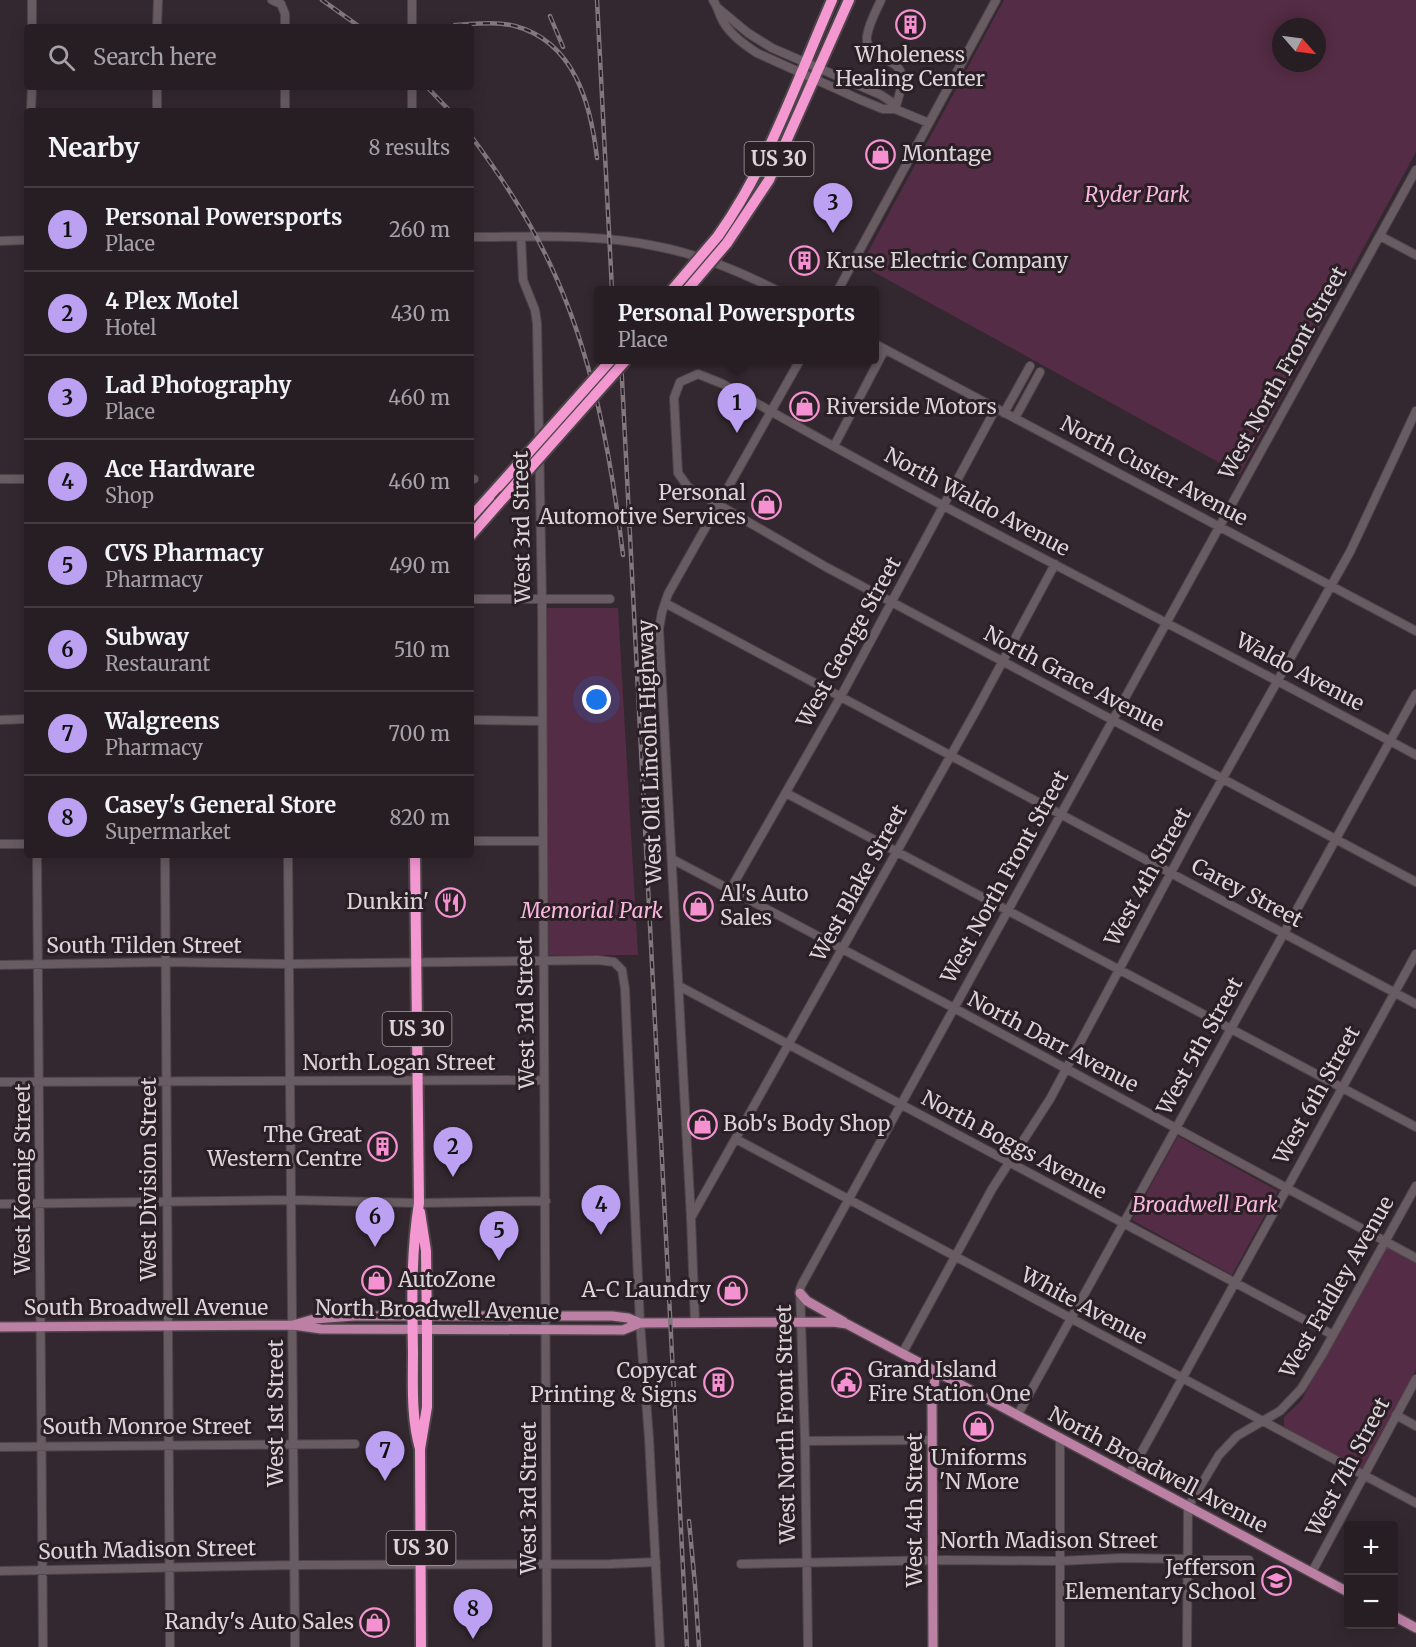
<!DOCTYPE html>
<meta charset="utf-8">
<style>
:root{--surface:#261e23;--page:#2e272b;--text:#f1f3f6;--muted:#a4a2a6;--line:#423c41;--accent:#bca0f2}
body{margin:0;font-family:Merriweather,serif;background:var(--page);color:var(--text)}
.controls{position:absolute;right:18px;bottom:18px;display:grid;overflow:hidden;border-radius:6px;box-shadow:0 3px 15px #0003}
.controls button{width:54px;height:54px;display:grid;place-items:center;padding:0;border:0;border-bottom:2px solid var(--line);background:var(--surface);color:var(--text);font:30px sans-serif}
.compass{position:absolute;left:1272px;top:18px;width:54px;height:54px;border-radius:50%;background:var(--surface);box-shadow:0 3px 15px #0003;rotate:118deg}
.you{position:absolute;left:597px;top:700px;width:21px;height:21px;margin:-15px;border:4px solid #fff;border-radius:50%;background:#1a73e8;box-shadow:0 0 0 9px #1a73e833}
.badge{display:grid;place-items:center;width:39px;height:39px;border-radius:50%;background:var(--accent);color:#111;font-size:20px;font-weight:700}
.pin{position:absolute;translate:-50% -50px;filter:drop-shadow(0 2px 3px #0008)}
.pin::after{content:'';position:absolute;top:32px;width:21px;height:18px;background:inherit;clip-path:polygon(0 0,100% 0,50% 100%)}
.popup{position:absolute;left:594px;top:286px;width:285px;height:78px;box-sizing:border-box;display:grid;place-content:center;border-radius:6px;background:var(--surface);filter:drop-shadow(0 2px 4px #0005);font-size:20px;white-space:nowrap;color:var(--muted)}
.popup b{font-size:22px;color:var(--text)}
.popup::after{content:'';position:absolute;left:50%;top:100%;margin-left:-12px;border:12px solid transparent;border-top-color:var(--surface)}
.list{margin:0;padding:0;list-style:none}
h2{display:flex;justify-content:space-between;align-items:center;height:78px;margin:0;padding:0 24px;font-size:26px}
h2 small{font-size:20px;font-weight:400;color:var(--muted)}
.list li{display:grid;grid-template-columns:39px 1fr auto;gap:18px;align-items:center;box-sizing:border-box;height:84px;padding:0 24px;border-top:2px solid var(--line)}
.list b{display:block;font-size:22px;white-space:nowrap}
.list p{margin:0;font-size:20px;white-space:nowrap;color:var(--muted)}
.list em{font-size:20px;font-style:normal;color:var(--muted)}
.icon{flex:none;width:33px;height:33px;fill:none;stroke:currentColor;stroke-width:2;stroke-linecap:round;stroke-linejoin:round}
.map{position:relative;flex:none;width:1416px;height:1647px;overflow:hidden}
.search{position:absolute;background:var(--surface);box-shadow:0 3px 15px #0003;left:24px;top:24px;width:450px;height:66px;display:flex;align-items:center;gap:15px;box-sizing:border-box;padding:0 21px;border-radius:6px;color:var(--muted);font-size:22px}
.panel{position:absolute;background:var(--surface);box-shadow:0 3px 15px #0003;left:24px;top:108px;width:450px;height:750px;border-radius:6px}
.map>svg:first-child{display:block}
</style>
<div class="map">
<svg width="1416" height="1647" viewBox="0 0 1416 1647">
<rect width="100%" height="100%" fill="#33282f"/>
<path fill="#542c45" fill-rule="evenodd" d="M1004 0H1416V152L1240 474 861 265ZM1281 27H1317V63H1281Z
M544 608H618L638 955H549Z
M1178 1136 1278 1191 1232 1275 1132 1220Z
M1385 1245 1416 1262V1370L1362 1470 1284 1427V1417L1301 1401Z"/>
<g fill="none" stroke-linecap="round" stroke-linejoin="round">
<defs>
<path id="minor" d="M272 0 281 4 285 14V27
M412 0V27
M713 0C718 7 719 15 724 23 732 36 745 45 757 53L861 100 883 109H895L929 123
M881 0C876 11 869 23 867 36 864 60 898 55 902 76 903 86 898 99 895 109
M718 8 748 33 772 48 881 95 890 101 895 109
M32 27V0
M157 27 158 0
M157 87V111
M285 87V111
M412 87V111
M31 111 32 87
M1380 236 1416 255
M471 237C532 237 595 233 655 246 698 254 737 270 776 290
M521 237 523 280 535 310 537 323C538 416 541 509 542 602 544 951 546 1299 547 1647
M0 241 27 240
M838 290 996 0
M875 344 1416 631
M1004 413 1030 366
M1015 418 1040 372
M834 446 885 349
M0 479H27
M471 479H474
M471 599H610
M665 603 1416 1004
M0 720 27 719
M471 720 542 721
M1416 755C1186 630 950 515 723 384L698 374 680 382 674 398 678 473 688 487 826 567 1416 882
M786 793 1416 1127
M471 841H542
M0 844H27
M37 855 43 1647
M165 855 170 1647
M288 855 295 1647
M672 859 954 1008 1416 1258
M730 890 841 696 996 408
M0 965 166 962 288 964 598 960 614 962 622 970 625 989 640 1323 649 1438 660 1647
M679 986 1333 1335
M0 1082 544 1080
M736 1139 1416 1503
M0 1204 291 1200 419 1203 546 1201
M692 1216 978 707 1055 564
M695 1322 691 1218 659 629 662 612 668 594 800 360
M902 1354 992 1189 1050 1099 1197 824 1350 552 1416 411
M1396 1415 1416 1426
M1017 1416 1416 694
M805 1441 932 1440
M0 1447 355 1444
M1129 1475 1416 954
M741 1564 946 1560 1059 1561 1122 1558 1249 1560
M0 1571 295 1565 610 1564 656 1562
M1312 1572 1416 1379
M808 1647 805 1441 800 1289 802 1284 1416 170
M1060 1647V1439
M1187 1647 1188 1507 1219 1455 1237 1436 1280 1411 1301 1389 1322 1355 1416 1186"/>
<path id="major" d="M800 1293 807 1301 844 1322
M293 1325 314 1319 354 1316H612L628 1318 640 1323 833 1322 847 1324 1348 1592
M0 1327 293 1325 321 1329 623 1330 640 1323
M1394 1616 1416 1628
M933 1647 932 1399 936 1372"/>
<path id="highway" d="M718 236C769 164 797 80 832 0
M727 243 769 180 849 0
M471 517 498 487
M471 535 499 503
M415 855 419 1203C411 1252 412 1301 413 1352 413 1384 411 1417 420 1449
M420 1212 426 1251 427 1330V1407L420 1449 421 1647"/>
</defs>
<use href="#minor" stroke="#4d4449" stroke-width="10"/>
<use href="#major" stroke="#4d4449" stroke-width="12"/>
<use href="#highway" stroke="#4d4449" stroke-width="14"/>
<use href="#minor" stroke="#685b62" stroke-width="8"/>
<use href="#major" stroke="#bc80a5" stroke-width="9"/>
<use href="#highway" stroke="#f498d2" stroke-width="10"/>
<defs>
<path id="rail" d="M322 0 360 27
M597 0 612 290
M550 16 563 47
M455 25C474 24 496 21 515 26 575 42 591 105 597 158
M427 87 450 111
M471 136C501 176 529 219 550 264 593 355 611 456 623 555
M621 360 687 1647
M689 1521 695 1585 699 1647"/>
</defs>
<use href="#rail" stroke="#81777d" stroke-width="4.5"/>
<use href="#rail" stroke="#291f25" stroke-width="2" stroke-dasharray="7" stroke-linecap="butt"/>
<defs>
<path id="highway-bridge" d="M672 290 718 236
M687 290 727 243
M498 487 611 360
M499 503 626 360"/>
</defs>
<use href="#highway-bridge" stroke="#4d4449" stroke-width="14" stroke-linecap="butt"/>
<use href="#highway-bridge" stroke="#f498d2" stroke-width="10"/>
</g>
<defs>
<symbol id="building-ring" viewBox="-11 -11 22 22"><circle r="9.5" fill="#291f25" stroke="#f590d1" stroke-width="1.5"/><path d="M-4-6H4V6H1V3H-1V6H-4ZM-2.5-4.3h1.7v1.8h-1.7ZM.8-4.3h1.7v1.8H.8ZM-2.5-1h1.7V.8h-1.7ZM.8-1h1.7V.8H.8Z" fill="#f590d1"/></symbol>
<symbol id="shop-ring" viewBox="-11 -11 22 22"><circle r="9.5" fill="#291f25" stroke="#f590d1" stroke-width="1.5"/><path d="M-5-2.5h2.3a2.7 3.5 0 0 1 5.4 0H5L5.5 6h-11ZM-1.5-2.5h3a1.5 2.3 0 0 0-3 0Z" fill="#f590d1"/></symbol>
<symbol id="restaurant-ring" viewBox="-11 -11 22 22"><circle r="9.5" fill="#291f25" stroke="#f590d1" stroke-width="1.5"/><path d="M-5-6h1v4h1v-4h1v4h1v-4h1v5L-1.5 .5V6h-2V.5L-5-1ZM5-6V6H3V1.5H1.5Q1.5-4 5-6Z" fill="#f590d1"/></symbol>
<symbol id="civic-ring" viewBox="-11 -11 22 22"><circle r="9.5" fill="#291f25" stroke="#f590d1" stroke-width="1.5"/><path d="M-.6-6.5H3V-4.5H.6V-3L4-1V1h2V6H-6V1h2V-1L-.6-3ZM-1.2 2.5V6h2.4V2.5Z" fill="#f590d1"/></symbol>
<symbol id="school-ring" viewBox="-11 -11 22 22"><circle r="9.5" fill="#291f25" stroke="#f590d1" stroke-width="1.5"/><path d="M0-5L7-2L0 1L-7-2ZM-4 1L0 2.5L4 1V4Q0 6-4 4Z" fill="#f590d1"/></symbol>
</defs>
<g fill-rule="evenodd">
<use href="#building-ring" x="894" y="8" width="33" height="33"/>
<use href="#shop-ring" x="864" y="138" width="33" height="33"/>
<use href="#building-ring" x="788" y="244" width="33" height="33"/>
<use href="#shop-ring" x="788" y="390" width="33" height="33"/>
<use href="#shop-ring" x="750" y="488" width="33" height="33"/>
<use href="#restaurant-ring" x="434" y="886" width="33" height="33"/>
<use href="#shop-ring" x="682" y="890" width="33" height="33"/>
<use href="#shop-ring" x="686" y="1108" width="33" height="33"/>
<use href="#building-ring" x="366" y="1130" width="33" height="33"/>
<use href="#shop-ring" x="360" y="1264" width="33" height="33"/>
<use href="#shop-ring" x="716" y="1274" width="33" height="33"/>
<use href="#civic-ring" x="830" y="1366" width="33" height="33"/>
<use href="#building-ring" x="702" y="1366" width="33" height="33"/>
<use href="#shop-ring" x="962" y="1410" width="33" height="33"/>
<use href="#school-ring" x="1260" y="1564" width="33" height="33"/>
<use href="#shop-ring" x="358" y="1606" width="33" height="33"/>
</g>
<g text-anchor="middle" stroke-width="6" stroke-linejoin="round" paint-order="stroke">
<g fill="#291f25" stroke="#a69ea2" stroke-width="1.5">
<rect x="744.5" y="142" width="69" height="34" rx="4.5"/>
<rect x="382.5" y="1012" width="69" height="34" rx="4.5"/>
<rect x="386.5" y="1531" width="69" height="34" rx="4.5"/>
</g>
<g font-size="20" font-weight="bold" fill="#dbd4d8">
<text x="779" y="166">US 30</text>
<text x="417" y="1036">US 30</text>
<text x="421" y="1555">US 30</text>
</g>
<g font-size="21" fill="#dbd4d8" stroke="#291f25" text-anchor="start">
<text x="910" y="62" text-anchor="middle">Wholeness<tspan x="910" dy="24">Healing Center</tspan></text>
<text x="902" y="161">Montage</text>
<text x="826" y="268">Kruse Electric Company</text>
<text x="826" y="414">Riverside Motors</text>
<text x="746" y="500" text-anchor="end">Personal<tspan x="746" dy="24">Automotive Services</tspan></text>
<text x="720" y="901">Al's Auto<tspan x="720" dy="24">Sales</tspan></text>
<text x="429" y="909" text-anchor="end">Dunkin'</text>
<text x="723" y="1131">Bob's Body Shop</text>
<text x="362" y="1142" text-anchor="end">The Great<tspan x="362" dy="24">Western Centre</tspan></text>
<text x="398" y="1287">AutoZone</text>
<text x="711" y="1297" text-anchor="end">A-C Laundry</text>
<text x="868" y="1377">Grand Island<tspan x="868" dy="24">Fire Station One</tspan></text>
<text x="697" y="1378" text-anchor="end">Copycat<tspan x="697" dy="24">Printing &amp; Signs</tspan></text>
<text x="979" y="1465" text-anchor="middle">Uniforms<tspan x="979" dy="24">'N More</tspan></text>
<text x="1256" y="1575" text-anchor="end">Jefferson<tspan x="1256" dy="24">Elementary School</tspan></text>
<text x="354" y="1629" text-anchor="end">Randy's Auto Sales</text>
</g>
<g font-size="21" font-style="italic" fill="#fbb7e0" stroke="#291f25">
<text x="1137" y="202">Ryder Park</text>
<text x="592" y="918">Memorial Park</text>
<text x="1205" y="1212">Broadwell Park</text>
</g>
<g font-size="21" fill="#dbd4d8" stroke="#291f25">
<text transform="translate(1283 373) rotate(-61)" y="7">West North Front Street</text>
<text transform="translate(1154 471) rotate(28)" y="7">North Custer Avenue</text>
<text transform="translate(977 502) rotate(28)" y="7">North Waldo Avenue</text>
<text transform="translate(522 527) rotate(-91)" y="7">West 3rd Street</text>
<text transform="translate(849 642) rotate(-61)" y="7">West George Street</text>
<text transform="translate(1300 672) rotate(28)" y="7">Waldo Avenue</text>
<text transform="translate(1074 679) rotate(28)" y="7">North Grace Avenue</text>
<text transform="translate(650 752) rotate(-92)" y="7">West Old Lincoln Highway</text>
<text transform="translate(1005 877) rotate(-61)" y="7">West North Front Street</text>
<text transform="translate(1148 877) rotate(-61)" y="7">West 4th Street</text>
<text transform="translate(859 883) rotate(-61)" y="7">West Blake Street</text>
<text transform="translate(1247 893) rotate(28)" y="7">Carey Street</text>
<text x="144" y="953">South Tilden Street</text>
<text transform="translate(526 1013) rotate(-91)" y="7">West 3rd Street</text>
<text transform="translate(1053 1042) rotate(28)" y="7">North Darr Avenue</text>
<text transform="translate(1200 1046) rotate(-61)" y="7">West 5th Street</text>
<text x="399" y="1070">North Logan Street</text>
<text transform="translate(1317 1095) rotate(-61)" y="7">West 6th Street</text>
<text transform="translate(1014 1145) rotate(28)" y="7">North Boggs Avenue</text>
<text transform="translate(23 1179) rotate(-90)" y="7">West Koenig Street</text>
<text transform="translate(149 1179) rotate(-90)" y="7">West Division Street</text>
<text transform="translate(1337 1287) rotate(-60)" y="7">West Faidley Avenue</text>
<text transform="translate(1084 1306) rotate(28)" y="7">White Avenue</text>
<text x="146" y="1315">South Broadwell Avenue</text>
<text transform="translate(437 1310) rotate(1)" y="7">North Broadwell Avenue</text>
<text transform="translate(276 1413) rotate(-90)" y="7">West 1st Street</text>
<text transform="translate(786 1424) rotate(-91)" y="7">West North Front Street</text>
<text x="147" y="1434">South Monroe Street</text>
<text transform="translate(1348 1467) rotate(-62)" y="7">West 7th Street</text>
<text transform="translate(1158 1470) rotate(28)" y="7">North Broadwell Avenue</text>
<text transform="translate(529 1498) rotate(-90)" y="7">West 3rd Street</text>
<text transform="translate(915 1510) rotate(-90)" y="7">West 4th Street</text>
<text x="1049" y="1548">North Madison Street</text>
<text transform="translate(147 1550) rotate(-1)" y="7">South Madison Street</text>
</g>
</g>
</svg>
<div class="controls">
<button>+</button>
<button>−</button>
</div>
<svg class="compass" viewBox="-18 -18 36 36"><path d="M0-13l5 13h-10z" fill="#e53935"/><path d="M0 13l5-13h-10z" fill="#a4a2a6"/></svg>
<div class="you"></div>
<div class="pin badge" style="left:737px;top:433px">1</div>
<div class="popup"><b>Personal Powersports</b>Place</div>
<div class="pin badge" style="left:453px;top:1177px">2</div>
<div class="pin badge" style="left:833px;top:233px">3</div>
<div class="pin badge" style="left:601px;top:1235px">4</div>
<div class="pin badge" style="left:499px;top:1261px">5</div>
<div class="pin badge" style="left:375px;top:1247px">6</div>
<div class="pin badge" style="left:385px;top:1481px">7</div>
<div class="pin badge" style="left:473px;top:1639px">8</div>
<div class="search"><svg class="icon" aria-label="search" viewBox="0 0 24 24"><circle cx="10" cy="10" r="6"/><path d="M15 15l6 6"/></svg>Search here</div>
<section class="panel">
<h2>Nearby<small>8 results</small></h2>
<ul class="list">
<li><span class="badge">1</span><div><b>Personal Powersports</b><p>Place</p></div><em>260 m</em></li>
<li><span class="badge">2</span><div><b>4 Plex Motel</b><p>Hotel</p></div><em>430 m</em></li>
<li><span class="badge">3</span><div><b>Lad Photography</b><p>Place</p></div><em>460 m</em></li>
<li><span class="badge">4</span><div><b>Ace Hardware</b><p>Shop</p></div><em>460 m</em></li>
<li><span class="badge">5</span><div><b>CVS Pharmacy</b><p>Pharmacy</p></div><em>490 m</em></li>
<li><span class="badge">6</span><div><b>Subway</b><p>Restaurant</p></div><em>510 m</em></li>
<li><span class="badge">7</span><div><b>Walgreens</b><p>Pharmacy</p></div><em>700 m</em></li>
<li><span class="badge">8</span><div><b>Casey's General Store</b><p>Supermarket</p></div><em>820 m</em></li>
</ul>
</section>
</div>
